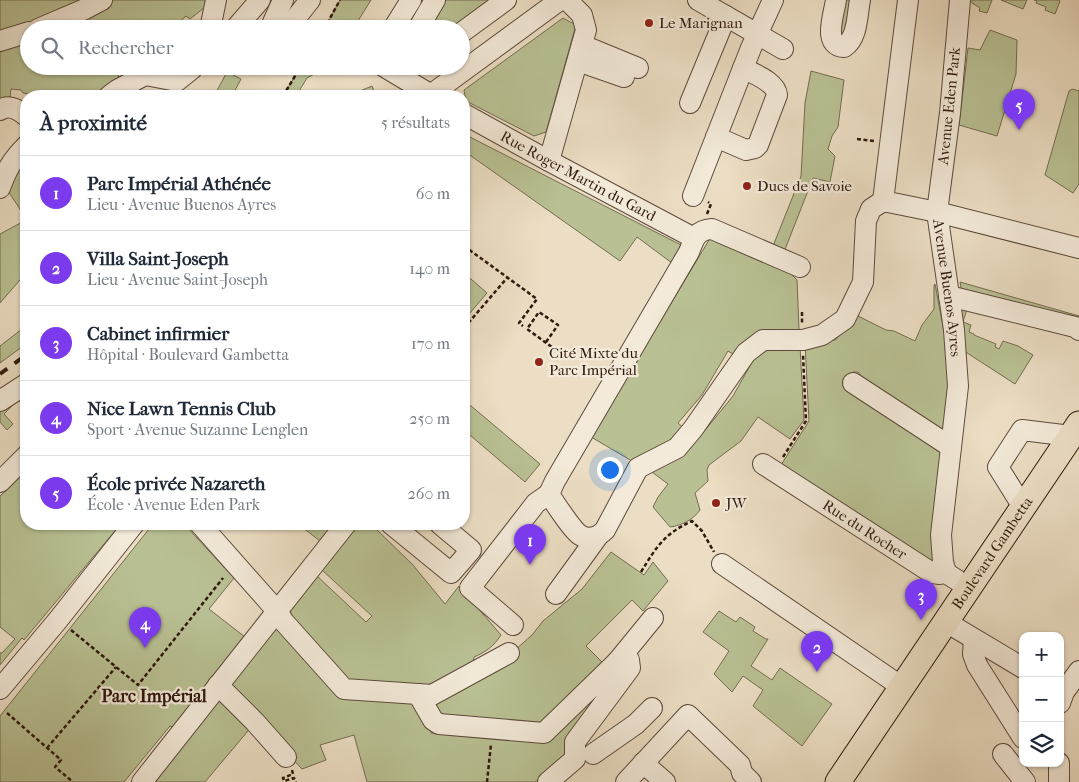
<!DOCTYPE html>
<html lang="fr">
<meta charset="utf-8">
<style>
:root{--surface:#fff;--page:#f2f2f3;--text:#1f2937;--muted:#747a83;--line:#e0e1e3;--accent:#7c3aed}
body{margin:0;font-family:"IM FELL French Canon",serif;background:var(--page);color:var(--text)}
.controls{position:absolute;right:15px;bottom:15px;display:grid;overflow:hidden;border-radius:10px;box-shadow:0 1px 4px #0004}
.controls button{width:45px;height:45px;display:grid;place-items:center;padding:0;border:0;border-bottom:1px solid var(--line);background:var(--surface);color:var(--text);font:25px sans-serif}
.you{position:absolute;left:609px;top:469px;width:18px;height:18px;margin:-12px;border:4px solid #fff;border-radius:50%;background:#1a73e8;box-shadow:0 0 0 8px #1a73e833}
.badge{display:grid;place-items:center;width:32px;height:32px;border-radius:50%;background:var(--accent);color:#fff;font-size:16px;font-weight:700}
.pin{position:absolute;translate:-50% -41px;filter:drop-shadow(0 1px 2px #0008)}
.pin::after{content:'';position:absolute;top:26px;width:18px;height:15px;background:inherit;clip-path:polygon(0 0,100% 0,50% 100%)}
.list{margin:0;padding:0;list-style:none}
h2{display:flex;justify-content:space-between;align-items:center;height:65px;margin:0;padding:0 20px;font-size:21px}
h2 small{font-size:16px;font-weight:400;color:var(--muted)}
.list li{display:grid;grid-template-columns:32px 1fr auto;gap:15px;align-items:center;box-sizing:border-box;height:75px;padding:0 20px;border-top:1px solid var(--line)}
.list b{display:block;font-size:19px;white-space:nowrap}
.list p{margin:0;font-size:16px;white-space:nowrap;color:var(--muted)}
.list em{font-size:16px;font-style:normal;color:var(--muted)}
.icon{flex:none;width:28px;height:28px;fill:none;stroke:currentColor;stroke-width:2;stroke-linecap:round;stroke-linejoin:round}
.map{position:relative;flex:none;width:1079px;height:782px;overflow:hidden}
.search{position:absolute;background:var(--surface);box-shadow:0 1px 4px #0004;left:20px;top:20px;width:450px;height:55px;display:flex;align-items:center;gap:12px;box-sizing:border-box;padding:0 18px;border-radius:28px;color:var(--muted);font-size:19px}
.panel{position:absolute;background:var(--surface);box-shadow:0 1px 4px #0004;left:20px;top:90px;width:450px;height:440px;border-radius:20px}
.map>svg:first-child{display:block}
</style>
<div class="map">
<svg width="1079" height="782" viewBox="0 0 1079 782">
<rect width="100%" height="100%" fill="#ecdec4"/>
<filter id="stains"><feTurbulence type="fractalNoise" baseFrequency=".004" numOctaves="4"/><feColorMatrix values="0 0 0 0 .2 0 0 0 0 .09 0 0 0 0 .02 0 0 0 .5 -.17"/></filter>
<radialGradient id="worn" r=".72"><stop offset=".6" stop-color="#630" stop-opacity="0"/><stop offset="1" stop-color="#630" stop-opacity=".3"/></radialGradient>
<path fill="#b9c194" stroke="#746c51" d="M0 0H95L0 37Z
M108 0H214L190 19 186 16 172 29H48Z
M340 0H371L353 29H324Z
M439 0H489L450 29H422Z
M839 0H855L841 45Z
M972 0H992L987 13 979 11 980 8 972 3Z
M1001 0H1027L1023 9Z
M1034 0H1059L1060 1 1055 14 1045 10 1046 7 1036 3 1037 1Z
M563 18 576 25 546 132 534 136 466 101 464 90Z
M990 30 1017 40 1016 74 997 136 959 125 968 48 980 50Z
M29 40V66H129L118 75 119 78 96 96H31L32 94 23 93 21 90 11 89 10 98 0 103V51Z
M301 66H329L307 78 296 96H283Z
M811 71 844 80 838 127 832 136 828 149 835 156 830 182 813 178 784 252 773 246 801 176 805 103Z
M227 72 241 79 232 96H214Z
M372 86 376 96H348Z
M1072 89 1079 91V184L1073 193 1045 175 1069 91Z
M464 134 683 246 672 263 637 237 620 261 464 151Z
M26 157V218L6 188Z
M26 220V273L0 303V234Z
M712 235 789 270 791 274 797 280 799 330 736 356 728 351 702 395 678 423 686 430 674 444 632 461 591 437Z
M464 273 487 293 464 320Z
M960 282 1079 316V317L999 304 962 294Z
M935 284 952 374 948 384 947 432 944 435 865 381 858 372H853L849 375 944 449 932 562 779 468 809 421 805 343 835 340 858 316 886 330 894 331 915 341 922 325 934 309V285Z
M957 306 967 309 963 322 971 325 969 332 974 334V335L996 344 995 347 999 349 1003 341 1018 346 1033 355 1015 384 961 349Z
M26 326V344L0 363V346Z
M800 346 804 420 790 439 758 417 741 441 709 465 707 470 708 481 695 493 700 510C694 519 681 526 670 527L653 507 658 497 668 484 652 472 681 454 697 440 733 396 756 355 762 350Z
M26 389V396L17 401 4 414 13 424 7 430 0 422V404Z
M464 400 540 464 525 482 464 430Z
M26 471V524H117L119 526 24 640 22 638 0 665V653H2L15 639 0 627V496Z
M153 524H184L234 578 209 609 245 637 173 727 170 726 124 782H0V716Z
M298 524H334L320 541Z
M357 524H371L413 565 445 604 459 586 501 635C494 646 486 652 474 657L473 667 429 692 345 680 287 616 317 576 366 622 372 616 322 570Z
M611 552 644 575 653 562 668 581 643 611 632 600 586 646 602 662 595 674 542 729 442 719 430 702 505 659 532 635 543 621 582 589Z
M719 611 736 622 740 617 755 627 753 631 766 639H768L751 666 772 680 780 668 832 704 802 746 753 706 763 690 743 676 732 692 714 674 729 651 703 632Z
M278 622 339 691 410 697 431 726V733L540 740 619 667 561 764 535 782H367L354 735 320 745 326 760 302 769 227 687Z
M221 693 253 725 205 782H151Z"/>
<g fill="none" stroke-linecap="round" stroke-linejoin="round">
<defs>
<g id="minor">
<path d="M698 0 783 49"/>
<path d="M836 0C834 14 822 46 844 47 858 38 857 15 860 0"/>
<path d="M960 0 950 113 937 212 1079 248"/>
<path d="M38 29 85 9 102 0"/>
<path d="M210 29 216 0"/>
<path d="M235 29 260 0"/>
<path d="M270 29 283 0"/>
<path d="M287 29 310 0"/>
<path d="M393 29 411 0"/>
<path d="M418 29 435 0"/>
<path d="M461 33 506 0"/>
<path d="M0 41 29 32"/>
<path d="M582 45 638 68"/>
<path d="M578 61 624 77"/>
<path d="M383 66 433 96"/>
<path d="M109 96 117 90 145 75 177 81 192 69"/>
<path d="M429 96 560 0"/>
<path d="M690 103 726 16"/>
<path d="M0 110C9 104 19 110 26 116"/>
<path id="s1" d="M464 114 549 161 694 238"/>
<path d="M716 137 746 150 755 148 758 145 777 95C776 82 754 74 743 68"/>
<path d="M549 161 586 30 582 15 567 0"/>
<path d="M0 188C7 169 12 160 26 146"/>
<path d="M693 196 751 48 773 0"/>
<path d="M883 201 908 0"/>
<path id="s2" d="M800 267 712 229C696 230 694 239 689 252L555 481 549 494C554 502 573 531 580 535 589 541 599 536 605 530L638 468 677 448 693 429 746 353 763 340H803L822 335 845 319 863 282 866 221 871 209 883 201 937 212 954 330 958 386 941 535 943 562 946 573"/>
<path d="M949 296 1075 327 1079 330"/>
<path d="M853 383 951 447"/>
<path d="M0 401 26 384"/>
<path id="s3" d="M763 464 932 573 940 574 946 573 957 580"/>
<path d="M0 482 26 456"/>
<path d="M1023 507 998 467 1022 430 1071 436"/>
<path d="M200 524 277 611 284 622 344 689 418 694 433 720 439 724 544 733 617 662 624 659 629 660 630 668 575 742V759L548 782"/>
<path d="M391 524 451 573 471 550 440 524"/>
<path d="M722 564 902 687"/>
<path d="M556 594 598 536"/>
<path d="M946 622 1023 668"/>
<path d="M513 625 470 588 536 503 549 494"/>
<path d="M974 640 973 654 977 665 1023 738"/>
<path d="M617 662 653 618"/>
<path d="M218 685 255 722 286 757"/>
<path d="M0 689 58 620 134 524"/>
<path d="M418 694 432 695 509 653"/>
<path d="M1060 703 1064 692 1079 671"/>
<path d="M593 754 636 724 652 708"/>
<path d="M1003 754 1025 782"/>
<path d="M643 763 665 782"/>
<path d="M142 782 346 524"/>
<path d="M626 782 688 715 740 765 742 773 751 782"/>
<path d="M1059 782V763"/>
</g>
<g id="major">
<path id="s4" d="M838 782 1079 424"/>
</g>
</defs>
<use href="#minor" stroke="#5e4a3c" stroke-width="22"/>
<use href="#major" stroke="#2f180e" stroke-width="27"/>
<path stroke="#2f180e" stroke-width="2.5" stroke-dasharray="4 2.5" stroke-linecap="butt" d="M324 29 340 0
M283 96 301 66
M857 139 874 141
M707 214 711 204 708 202
M464 246 537 299 519 323 523 326
M802 312V324
M464 328 507 278
M546 342 558 325 539 312 527 329 556 350
M464 379 466 380 464 383
M783 457 806 421 803 355
M641 572C657 546 664 534 692 521L702 531 714 552
M71 630 138 685 223 578
M7 713 61 760 55 767 73 782
M47 748 116 667
M292 770 293 774 283 778 284 781 294 778 296 782
M487 782 491 744"/>
<use href="#minor" stroke="#f3ead9" stroke-width="20"/>
<use href="#major" stroke="#ecdec4" stroke-width="25"/>
<path stroke="#2f180e" stroke-width="4" stroke-dasharray="9 9" stroke-linecap="butt" d="M392 96 397 93
M0 374 26 355"/>
</g>
<g fill="#8f2418" stroke="#f3ead9" stroke-width="2">
<circle cx="649" cy="23" r="5"/>
<circle cx="747" cy="186" r="5"/>
<circle cx="539" cy="362" r="5"/>
<circle cx="716" cy="503" r="5"/>
</g>
<g text-anchor="middle" stroke-width="4.5" stroke-linejoin="round" paint-order="stroke">
<g font-size="15" fill="#2f180e" stroke="#f3ead9" text-anchor="start">
<text x="659" y="28">Le Marignan</text>
<text x="757" y="191">Ducs de Savoie</text>
<text x="549" y="358">Cité Mixte du<tspan x="549" dy="17">Parc Impérial</tspan></text>
<text x="726" y="508">JW</text>
</g>
<g font-size="15" fill="#2f180e" stroke="#f3ead9">
<text transform="translate(949 106) rotate(-84)" y="5">Avenue Eden Park</text>
<text dy="5" stroke="none"><textPath href="#s1" startOffset="130">Rue Roger Martin du Gard</textPath></text>
<text dy="5" stroke="none"><textPath href="#s2" startOffset="1092">Avenue Buenos Ayres</textPath></text>
<text dy="5" stroke="none"><textPath href="#s3" startOffset="121">Rue du Rocher</textPath></text>
<text dy="5" stroke="none"><textPath href="#s4" startOffset="276">Boulevard Gambetta</textPath></text>
</g>
<g font-size="18" font-weight="bold" fill="#2f180e" stroke="#f3ead9">
<text x="154" y="702">Parc Impérial</text>
</g>
</g>
<rect width="100%" height="100%" filter="url(#stains)"/>
<rect width="100%" height="100%" fill="url(#worn)"/>
</svg>
<div class="controls">
<button>+</button>
<button>−</button>
<button><svg class="icon" aria-label="layers" viewBox="0 0 24 24"><path d="M12 4l9 5-9 5-9-5zM3 14l9 5 9-5"/></svg></button>
</div>
<div class="you"></div>
<div class="pin badge" style="left:530px;top:565px">1</div>
<div class="pin badge" style="left:817px;top:672px">2</div>
<div class="pin badge" style="left:921px;top:620px">3</div>
<div class="pin badge" style="left:145px;top:648px">4</div>
<div class="pin badge" style="left:1019px;top:130px">5</div>
<div class="search"><svg class="icon" aria-label="search" viewBox="0 0 24 24"><circle cx="10" cy="10" r="6"/><path d="M15 15l6 6"/></svg>Rechercher</div>
<section class="panel">
<h2>À proximité<small>5 résultats</small></h2>
<ul class="list">
<li><span class="badge">1</span><div><b>Parc Impérial Athénée</b><p>Lieu · Avenue Buenos Ayres</p></div><em>60 m</em></li>
<li><span class="badge">2</span><div><b>Villa Saint-Joseph</b><p>Lieu · Avenue Saint-Joseph</p></div><em>140 m</em></li>
<li><span class="badge">3</span><div><b>Cabinet infirmier</b><p>Hôpital · Boulevard Gambetta</p></div><em>170 m</em></li>
<li><span class="badge">4</span><div><b>Nice Lawn Tennis Club</b><p>Sport · Avenue Suzanne Lenglen</p></div><em>250 m</em></li>
<li><span class="badge">5</span><div><b>École privée Nazareth</b><p>École · Avenue Eden Park</p></div><em>260 m</em></li>
</ul>
</section>
</div>
